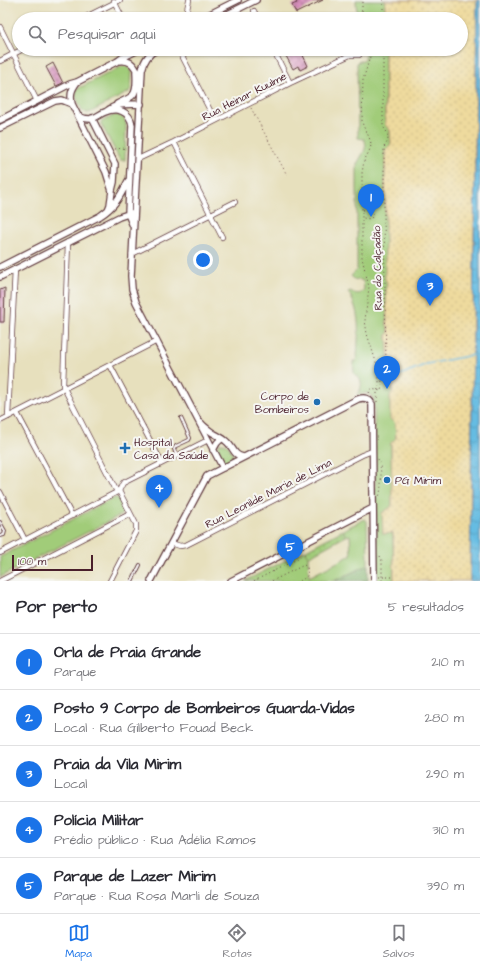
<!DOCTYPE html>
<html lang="pt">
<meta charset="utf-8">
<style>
:root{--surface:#fff;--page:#f2f2f3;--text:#2b2b33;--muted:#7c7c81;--line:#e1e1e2;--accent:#1a73e8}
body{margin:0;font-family:"Architects Daughter",sans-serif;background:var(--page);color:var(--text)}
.scale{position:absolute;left:12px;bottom:10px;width:81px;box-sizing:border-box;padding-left:4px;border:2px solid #4a1f2b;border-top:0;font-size:11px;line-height:14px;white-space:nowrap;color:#4a1f2b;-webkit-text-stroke:3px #f6f6f2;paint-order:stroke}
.you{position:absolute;left:203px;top:260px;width:14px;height:14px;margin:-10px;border:3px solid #fff;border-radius:50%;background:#1a73e8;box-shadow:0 0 0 6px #1a73e833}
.badge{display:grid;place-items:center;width:26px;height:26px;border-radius:50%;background:var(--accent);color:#fff;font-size:13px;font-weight:700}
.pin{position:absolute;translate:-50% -33px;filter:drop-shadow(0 1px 2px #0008)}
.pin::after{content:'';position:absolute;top:21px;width:14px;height:12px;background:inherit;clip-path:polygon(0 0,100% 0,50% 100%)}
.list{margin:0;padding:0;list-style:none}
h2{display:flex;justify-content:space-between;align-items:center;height:52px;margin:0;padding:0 16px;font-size:17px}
h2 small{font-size:13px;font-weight:400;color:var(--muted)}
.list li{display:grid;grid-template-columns:26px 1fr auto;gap:12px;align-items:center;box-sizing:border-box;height:56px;padding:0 16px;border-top:1px solid var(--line)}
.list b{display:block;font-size:15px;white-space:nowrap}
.list p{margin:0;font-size:13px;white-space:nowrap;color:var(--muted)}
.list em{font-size:13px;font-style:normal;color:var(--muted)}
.icon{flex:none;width:22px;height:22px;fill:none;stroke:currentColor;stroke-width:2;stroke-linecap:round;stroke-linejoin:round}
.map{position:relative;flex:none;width:480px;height:581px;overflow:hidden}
.search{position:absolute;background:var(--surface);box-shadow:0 1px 3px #0004;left:12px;right:12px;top:12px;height:44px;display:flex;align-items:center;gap:10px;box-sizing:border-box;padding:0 14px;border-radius:22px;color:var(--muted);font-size:15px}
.sheet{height:332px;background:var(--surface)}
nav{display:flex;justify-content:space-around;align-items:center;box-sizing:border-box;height:56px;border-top:1px solid var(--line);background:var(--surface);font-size:11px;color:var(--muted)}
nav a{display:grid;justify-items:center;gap:2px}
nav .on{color:var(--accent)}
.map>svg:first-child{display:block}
</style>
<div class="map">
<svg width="480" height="581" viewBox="0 0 480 581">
<defs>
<pattern id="forest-crowns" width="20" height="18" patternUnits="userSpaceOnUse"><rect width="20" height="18" fill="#80b069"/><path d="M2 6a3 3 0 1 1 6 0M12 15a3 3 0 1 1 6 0" fill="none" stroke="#6b8f57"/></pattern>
<pattern id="sand-dots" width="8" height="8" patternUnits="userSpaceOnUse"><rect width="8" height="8" fill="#eeda9e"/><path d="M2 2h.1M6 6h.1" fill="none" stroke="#cebb88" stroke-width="1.8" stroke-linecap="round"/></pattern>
<pattern id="garden-dots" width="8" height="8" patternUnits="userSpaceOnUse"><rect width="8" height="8" fill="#a1cc79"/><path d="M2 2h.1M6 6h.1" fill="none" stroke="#8caf69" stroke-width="1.8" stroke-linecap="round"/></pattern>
<pattern id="water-ripples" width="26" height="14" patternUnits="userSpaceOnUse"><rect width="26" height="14" fill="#65bce2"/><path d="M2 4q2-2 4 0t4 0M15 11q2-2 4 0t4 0" fill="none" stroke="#5598b7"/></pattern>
<pattern id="building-cross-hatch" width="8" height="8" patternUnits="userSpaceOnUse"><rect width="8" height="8" fill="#d790bc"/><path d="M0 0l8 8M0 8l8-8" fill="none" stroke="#b07599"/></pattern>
</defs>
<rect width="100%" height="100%" fill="#f6f6f2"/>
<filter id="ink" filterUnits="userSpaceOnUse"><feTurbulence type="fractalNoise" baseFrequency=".025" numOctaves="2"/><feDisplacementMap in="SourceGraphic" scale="8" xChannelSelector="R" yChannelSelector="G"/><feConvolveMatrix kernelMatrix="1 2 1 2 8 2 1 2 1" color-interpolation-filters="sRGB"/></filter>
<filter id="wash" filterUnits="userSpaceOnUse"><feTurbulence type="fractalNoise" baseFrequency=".012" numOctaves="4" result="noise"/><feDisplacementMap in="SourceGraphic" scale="16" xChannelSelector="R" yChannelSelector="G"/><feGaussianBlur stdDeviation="0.9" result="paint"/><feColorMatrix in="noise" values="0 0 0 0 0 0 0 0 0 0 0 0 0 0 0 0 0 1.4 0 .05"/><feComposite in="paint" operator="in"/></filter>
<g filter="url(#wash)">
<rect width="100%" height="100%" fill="#e7e0bd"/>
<path fill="#a1cc79" stroke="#767652" d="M356 0H385V19H357Z
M364 49H385V124L390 130 391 144 385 151 387 283 386 288 387 325 389 331 387 336 389 367V382L392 387V392L391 394 395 423 396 438 391 443 394 581H377L374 400 372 396 367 393 358 395 357 394C364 387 362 378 354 374L353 361H356L357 358C358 335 362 313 348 292L351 291C355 295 363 295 364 288 364 287 363 282 363 281L358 279 355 280 351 276 357 270V164C361 156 369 147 364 139L358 138 357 62 364 60C366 56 367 52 364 49Z
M123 66C127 66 130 68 132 72L131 88 129 92 91 112 87 113 82 110 76 97V93L77 89Z
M115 115C121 115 125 118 126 124L125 160H120L101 124V122Z
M221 443C224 443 225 443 227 445 229 447 233 454 233 456 233 459 231 460 229 461 222 464 219 455 216 450L219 444Z
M114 498H119C122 504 127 510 121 515L0 577V557Z
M365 519 367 521 368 565 334 581H245L306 550 308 557 309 577 351 555 350 535 346 536 343 530Z"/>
<path fill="url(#forest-crowns)" stroke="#65684a" d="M368 565V581H334Z"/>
<path fill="url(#sand-dots)" stroke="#9c7c64" d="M385 0H477L470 581H394L393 533 383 534 382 513 391 507 392 505 391 443 396 438 395 423 390 419V396L392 392 393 389 391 384 389 382V367L387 336 389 331 387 325 386 288 387 283 385 279V151L391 144 390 130 385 125V49H461V19H385Z"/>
<path fill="url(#garden-dots)" stroke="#767652" d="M343 530 346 536 308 557 306 550Z"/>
<path fill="url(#water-ripples)" stroke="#586e86" d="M477 0H480V581H470Z"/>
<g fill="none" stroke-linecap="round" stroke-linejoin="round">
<path stroke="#65bce2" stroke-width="1.5" d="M390 379 427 364 473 355"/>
</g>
<g id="blocks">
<path fill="url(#building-cross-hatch)" d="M295 0H323L296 13 292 5 297 3Z
M290 49H300L308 66 300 70 298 66 293 69 286 56 292 53Z
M53 63 63 83 56 86 46 67Z
M5 288 4 322H0V290Z"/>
</g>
</g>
<g filter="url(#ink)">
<use href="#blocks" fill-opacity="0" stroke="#623c41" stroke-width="1"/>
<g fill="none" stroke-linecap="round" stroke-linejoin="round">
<defs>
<path id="service" d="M176 455 174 449 176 446 189 440 190 438 181 418
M0 522 5 531 4 535 0 536
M132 581 140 565"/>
<path id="minor" d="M114 1 123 19
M254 11 258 19
M82 19 120 0
M185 19 189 0
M0 27 37 101
M273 49 290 83
M179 50 215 120
M0 61 23 49
M174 142 222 237
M138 159 174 142 290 83 350 55H359
M68 242 63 386 117 492
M132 254 235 202
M110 365 162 463
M17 413 72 516
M8 417 15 269
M0 421 157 341
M0 492 25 540
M171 543 180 546 186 545 362 455 372 451
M0 553 119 491 123 483 208 440
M0 581 130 514
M110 581 136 531V524L119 491"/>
<path id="tertiary" d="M200 19 238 0
M218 19 256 0
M158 49C149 53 144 60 142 70L131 276 132 289 136 302 223 468
M118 61C130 60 133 63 138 73
M72 104C70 95 71 90 77 82
M117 104C122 101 127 100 132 96 138 91 136 78 136 71
M107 111C118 102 127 105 141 104
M78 116C82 118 86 119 91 119 96 118 100 114 105 112 117 107 130 111 132 125L128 214 133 226
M92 118 115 164 114 182 112 190
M0 120 70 84 77 82 118 61 122 58 140 49
M0 128 55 101 62 100 72 104 106 172 112 191 110 205 108 210
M0 267 100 216C115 206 120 197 128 181
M0 277 119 217 131 213
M201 423C204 427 209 430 213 433 218 436 223 438 227 442 234 448 233 455 243 457
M213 450 217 443 221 439
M151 581 207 476 358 399C364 397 369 398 372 404L374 581
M231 581 373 508"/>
</defs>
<use href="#service" stroke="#623c41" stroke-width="4"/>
<use href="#minor" stroke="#623c41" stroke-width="6"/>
<use href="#tertiary" stroke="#623c41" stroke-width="8"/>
<path stroke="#623c41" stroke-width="1" stroke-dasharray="1 3" stroke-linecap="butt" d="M383 0V19
M362 19V0
M369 49 370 55V57L363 80 362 122C364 130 370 136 371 144 371 149 367 155 365 159 363 164 363 168 362 173V258L369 287 365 320 367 334 379 371V386L377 392V402
M251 108 287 175
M115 149 126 148
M363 210 369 209C374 212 374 216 370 219L363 218
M369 393 371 389 381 391 382 385 381 365H386L384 214V147C390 140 389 133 383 127V49
M378 459C382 467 382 489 379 497
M381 479H385
M380 556 382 561V581
M379 577H393
M254 581 305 555
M272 581 304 565 307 567C308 576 308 577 299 581"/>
<use href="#service" stroke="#fff" stroke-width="2"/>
<use href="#minor" stroke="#fff" stroke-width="4.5"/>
<use href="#tertiary" stroke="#fff" stroke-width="5.5"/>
</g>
</g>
<g fill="#1f6fb2" stroke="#f6f6f2" stroke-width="1.5">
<circle cx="317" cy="402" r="4"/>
<path d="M123 442h4v4h4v4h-4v4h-4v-4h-4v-4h4z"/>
<circle cx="387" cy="480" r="4"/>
</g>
<g text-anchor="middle" stroke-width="4" stroke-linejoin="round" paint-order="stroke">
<g font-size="11" fill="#4a1f2b" stroke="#f6f6f2">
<text transform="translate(244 96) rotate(-27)" y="4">Rua Heinar Kuulme</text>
<text transform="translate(377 268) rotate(-91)" y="4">Rua do Calçadão</text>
<text transform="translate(268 493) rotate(-27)" y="4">Rua Leonilde Maria de Lima</text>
</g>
<g font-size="11" fill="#4a1f2b" stroke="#f6f6f2" text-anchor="start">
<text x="309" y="400" text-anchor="end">Corpo de<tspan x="309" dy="13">Bombeiros</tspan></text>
<text x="134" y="446">Hospital<tspan x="134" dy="13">Casa da Saúde</tspan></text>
<text x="395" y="484">PG Mirim</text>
</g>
</g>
</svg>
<div class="scale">100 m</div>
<div class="you"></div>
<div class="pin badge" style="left:371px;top:217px">1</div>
<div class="pin badge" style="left:387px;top:389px">2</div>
<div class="pin badge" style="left:430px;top:306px">3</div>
<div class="pin badge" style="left:159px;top:508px">4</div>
<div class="pin badge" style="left:290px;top:567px">5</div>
<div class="search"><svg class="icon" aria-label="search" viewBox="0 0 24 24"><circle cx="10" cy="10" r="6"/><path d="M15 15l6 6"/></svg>Pesquisar aqui</div>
</div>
<section class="sheet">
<h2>Por perto<small>5 resultados</small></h2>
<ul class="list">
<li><span class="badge">1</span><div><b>Orla de Praia Grande</b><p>Parque</p></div><em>210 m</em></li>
<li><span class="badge">2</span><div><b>Posto 9 Corpo de Bombeiros Guarda-Vidas</b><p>Local · Rua Gilberto Fouad Beck</p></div><em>280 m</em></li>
<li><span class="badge">3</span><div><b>Praia da Vila Mirim</b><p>Local</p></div><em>290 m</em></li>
<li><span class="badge">4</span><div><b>Polícia Militar</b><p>Prédio público · Rua Adélia Ramos</p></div><em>310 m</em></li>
<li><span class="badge">5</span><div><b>Parque de Lazer Mirim</b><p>Parque · Rua Rosa Marli de Souza</p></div><em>390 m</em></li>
</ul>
</section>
<nav>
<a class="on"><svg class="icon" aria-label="map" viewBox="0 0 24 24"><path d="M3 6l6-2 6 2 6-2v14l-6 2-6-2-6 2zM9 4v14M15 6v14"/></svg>Mapa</a>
<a><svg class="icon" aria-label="directions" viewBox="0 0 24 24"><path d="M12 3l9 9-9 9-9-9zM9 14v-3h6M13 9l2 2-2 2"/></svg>Rotas</a>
<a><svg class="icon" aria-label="saved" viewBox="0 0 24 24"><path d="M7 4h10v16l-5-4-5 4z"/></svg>Salvos</a>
</nav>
